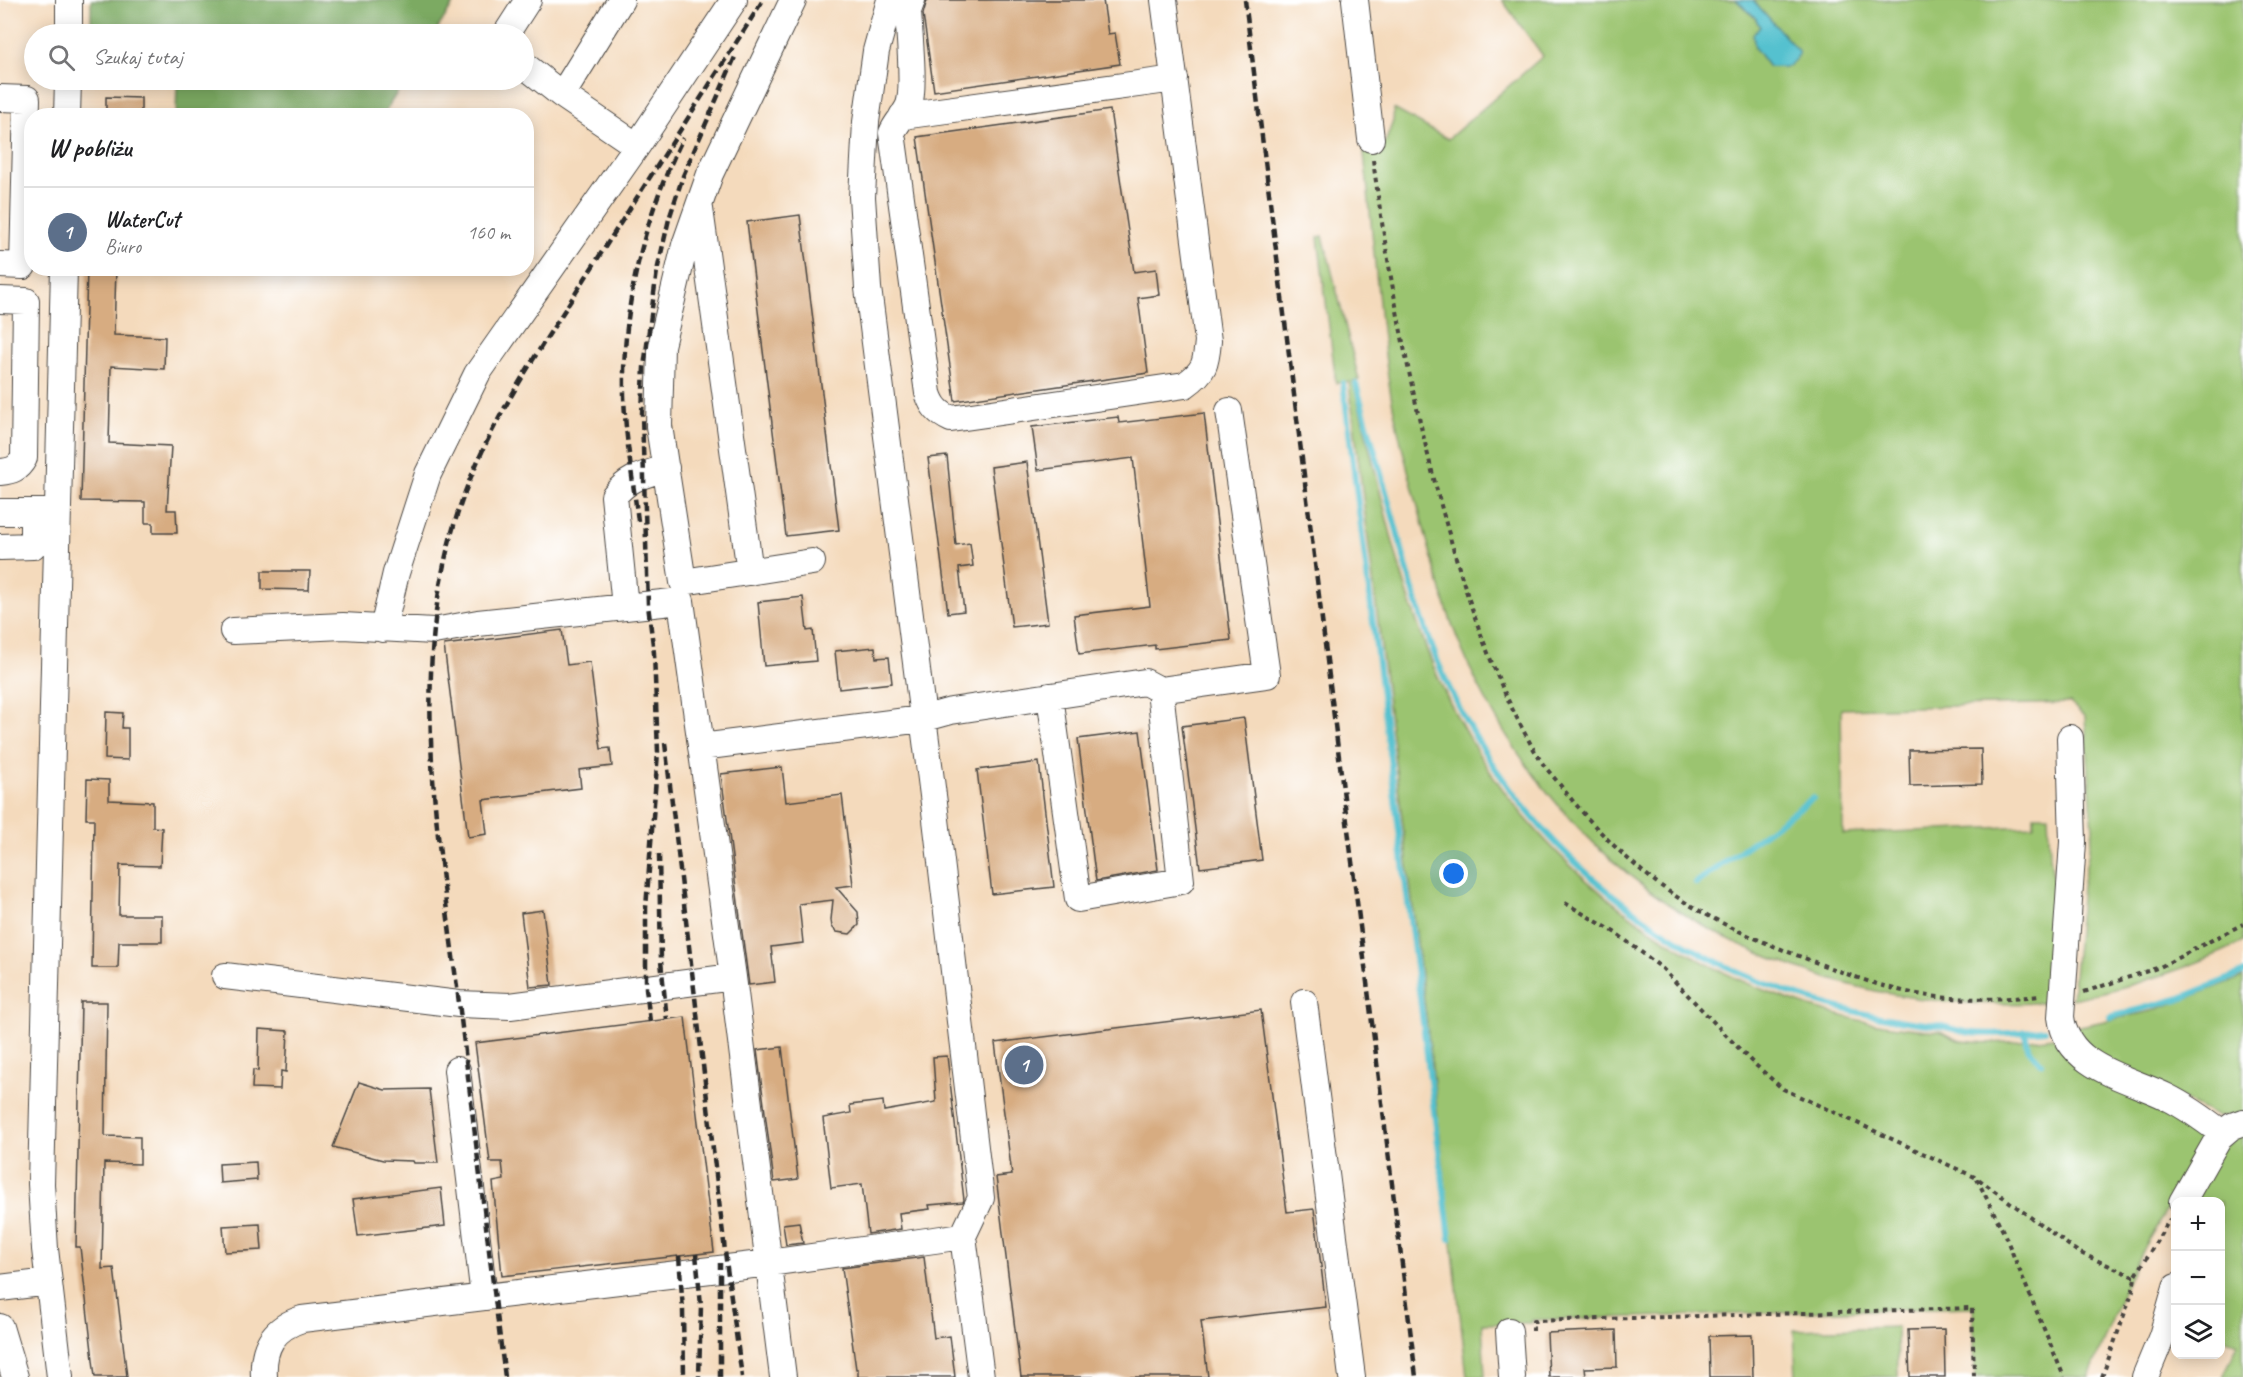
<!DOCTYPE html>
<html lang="pl">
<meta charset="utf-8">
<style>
:root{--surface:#fff;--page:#f2f2f2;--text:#202124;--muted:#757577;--line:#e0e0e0;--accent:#1f6fb2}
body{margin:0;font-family:Caveat,sans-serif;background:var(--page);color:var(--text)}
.controls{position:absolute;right:18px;bottom:18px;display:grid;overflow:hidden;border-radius:12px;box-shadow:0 3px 15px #0003}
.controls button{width:54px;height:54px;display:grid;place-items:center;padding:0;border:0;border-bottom:2px solid var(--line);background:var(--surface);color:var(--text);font:30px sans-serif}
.you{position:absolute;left:1454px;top:874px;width:21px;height:21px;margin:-15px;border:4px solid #fff;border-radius:50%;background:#1a73e8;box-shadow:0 0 0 9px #1a73e833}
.badge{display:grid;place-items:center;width:39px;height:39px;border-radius:50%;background:var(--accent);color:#fff;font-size:20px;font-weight:700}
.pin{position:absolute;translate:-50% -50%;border:3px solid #fff;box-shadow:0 2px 6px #0006}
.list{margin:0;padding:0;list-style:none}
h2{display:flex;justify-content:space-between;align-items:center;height:78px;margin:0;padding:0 24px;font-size:26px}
h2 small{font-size:20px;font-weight:400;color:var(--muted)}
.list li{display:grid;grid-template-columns:39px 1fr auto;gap:18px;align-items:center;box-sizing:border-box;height:90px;padding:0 24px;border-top:2px solid var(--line)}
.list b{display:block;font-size:22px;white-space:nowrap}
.list p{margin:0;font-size:20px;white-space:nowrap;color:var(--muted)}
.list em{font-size:20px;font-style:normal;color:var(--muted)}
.icon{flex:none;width:33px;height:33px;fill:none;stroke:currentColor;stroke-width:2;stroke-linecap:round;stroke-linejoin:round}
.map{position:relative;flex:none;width:2243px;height:1377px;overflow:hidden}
.search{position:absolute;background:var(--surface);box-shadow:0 3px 15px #0003;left:24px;top:24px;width:510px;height:66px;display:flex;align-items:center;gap:15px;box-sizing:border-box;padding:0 21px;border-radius:33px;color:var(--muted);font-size:22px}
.panel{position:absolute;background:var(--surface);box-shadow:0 3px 15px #0003;left:24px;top:108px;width:510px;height:168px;border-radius:24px}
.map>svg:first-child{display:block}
</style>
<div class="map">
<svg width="2243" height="1377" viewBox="0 0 2243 1377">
<rect width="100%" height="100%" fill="#fff"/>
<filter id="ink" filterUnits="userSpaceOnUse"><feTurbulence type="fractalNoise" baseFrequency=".0167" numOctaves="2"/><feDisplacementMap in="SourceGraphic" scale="12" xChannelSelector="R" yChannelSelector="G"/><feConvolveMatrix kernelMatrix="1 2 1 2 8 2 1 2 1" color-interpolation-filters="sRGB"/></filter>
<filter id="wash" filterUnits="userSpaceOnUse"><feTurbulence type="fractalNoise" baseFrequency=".008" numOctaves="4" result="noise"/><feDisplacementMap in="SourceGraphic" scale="24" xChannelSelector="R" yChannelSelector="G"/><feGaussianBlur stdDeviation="1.35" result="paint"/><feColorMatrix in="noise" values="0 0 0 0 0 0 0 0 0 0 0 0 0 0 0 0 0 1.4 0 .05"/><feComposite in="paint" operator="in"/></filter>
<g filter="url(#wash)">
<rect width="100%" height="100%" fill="#f4dabc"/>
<path fill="#9bc470" stroke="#63784e" stroke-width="1.5" d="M1502 0H1736L1755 18 1760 27 1753 34 1755 48 1769 67C1785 68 1792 69 1799 52L1753 0H2243V942C2188 969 2132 987 2072 999L2082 886 2093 830 2085 717 2070 703 1841 709 1843 834 2034 826V815H2048L2050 856 2057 908 2053 1002C1938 1010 1846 993 1741 945 1615 887 1516 777 1462 650 1444 607 1433 562 1421 518 1408 471 1395 425 1388 377 1377 300 1372 222 1363 145L1385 143 1393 121 1394 109 1448 139 1543 56Z
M1323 236 1359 380 1353 381C1380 486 1400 597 1446 695 1526 862 1683 981 1863 1021 1888 1027 1913 1029 1938 1031 1947 1032 1953 1040 1962 1041 1991 1045 2024 1041 2053 1037L2060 1048 2200 1130 2201 1146 2177 1194 2145 1245 2126 1284 2089 1377H1975L1973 1307 1532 1320V1323L1482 1324 1485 1377H1467L1432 1065 1349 382 1336 383 1318 237Z
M2243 977V1113L2218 1117 2100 1057 2071 1028 2152 1011Z
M2243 1131V1377H2223L2238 1344 2221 1337 2220 1202H2190L2219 1151Z
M1897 1327 1898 1377H1796L1794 1330Z"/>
<path fill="#7caa62" stroke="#546a46" stroke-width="1.5" d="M91 0H456L434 34H91Z
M177 80H405L383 115 176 116Z"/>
<path fill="#55c1cf" stroke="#40767d" stroke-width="1.5" d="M1736 0H1753L1799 52C1792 69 1785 68 1769 67L1755 48 1753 34 1760 27 1755 17Z"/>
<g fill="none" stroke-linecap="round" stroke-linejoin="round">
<path stroke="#55c1cf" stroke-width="6" d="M1343 383 1450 1239
M1356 384C1370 433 1383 482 1397 531 1412 589 1428 646 1455 700 1550 887 1728 1003 1935 1025 1944 1026 1952 1029 1960 1031 1985 1037 2020 1032 2045 1030
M1696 883 1813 798
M2110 1017 2178 999 2243 973
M2025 1031 2028 1048 2041 1063"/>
</g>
<g id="blocks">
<path fill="#d7ac81" d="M927 0H1103L1108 34 1115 33 1120 64 934 91 923 14Z
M106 97 141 98V116H106Z
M1110 110 1134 272 1156 269 1159 295 1138 298 1148 373 955 401 917 137Z
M800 215 839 530 786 536 747 222Z
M87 268H116L114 335 165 337 164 369 111 366 109 443 171 446 167 510H176L177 533H153V523H145V502L81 501Z
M1204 413 1231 640 1155 649V645L1079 654 1074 615 1150 606 1133 458 1038 470 1032 427 1118 417 1119 423Z
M947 456 956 545 970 543 973 566 959 568 964 611 948 613 928 458Z
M1027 462 1048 623 1012 627 991 467Z
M262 571H310L309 590 262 589Z
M803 597 807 631 813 630 816 661 764 666 758 602Z
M562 630 567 665 590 662 601 749 610 748 612 766 579 770 581 788 483 800 487 834 468 837 444 645Z
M875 647 876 658 889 657 892 683 839 689 835 651Z
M106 712 123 713 122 728H128V760L105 759Z
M1244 718 1262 860 1200 868 1182 726Z
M1140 731 1158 870 1096 881 1078 739Z
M1981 749 1982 784 1910 786 1909 750Z
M1039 762 1054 887 992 894 977 770Z
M782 767 786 802 842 795 853 885 836 887 858 912 859 925 850 934 837 932 832 927 831 920 833 900 799 904 803 943 771 947 775 982 749 985 721 774Z
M87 779 109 780V800L153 802V827L162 828 160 866 120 865 119 915H162V942H119L118 968H92L94 819H86Z
M543 910 552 985 530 987 521 913Z
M81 1002H107L105 1136 140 1137V1164L104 1163 102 1269 114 1268 127 1377H95L80 1247H76Z
M1261 1010 1287 1212 1314 1209 1326 1307 1201 1321 1208 1377H1021L996 1177 1012 1175 995 1043Z
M685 1017 714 1252 502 1276 493 1182 504 1180 502 1162H490L475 1043Z
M259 1029 288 1031 286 1072 281 1071 280 1089 252 1088 253 1070 258 1071Z
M782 1047 798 1179 774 1182 757 1050Z
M947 1056 964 1200 963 1202 929 1205 930 1209 899 1213 901 1229 868 1234 862 1184 831 1188 823 1118 851 1113 850 1105 883 1101 884 1111 936 1102 933 1057Z
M359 1082 385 1090 429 1089 438 1163H414L413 1161 383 1160 333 1147Z
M256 1162 257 1180 220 1183 219 1164Z
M441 1188 445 1226 358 1236 353 1199Z
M799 1222 803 1243 786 1245 783 1224Z
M260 1224 262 1250 225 1252 223 1226Z
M924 1257 934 1338 950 1336 955 1377H858V1369H856L842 1268Z
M1944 1329 1945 1377H1910L1908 1330Z
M1616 1330 1617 1367 1585 1368 1586 1377H1549L1547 1333Z
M1752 1335 1753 1377H1710L1709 1336Z"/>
</g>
</g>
<g filter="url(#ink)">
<use href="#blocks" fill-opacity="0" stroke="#494541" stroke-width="1.5"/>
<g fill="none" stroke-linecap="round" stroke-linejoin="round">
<defs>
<path id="minor" d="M621 0 562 95 637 146
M793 0 710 174 685 245 661 346 659 426 683 582 812 562
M890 0 876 51 866 122 862 197 868 288 935 811 981 1198 963 1236 981 1377
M912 0 908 11C909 32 915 87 909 105 905 115 896 123 892 133L928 393C932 406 938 413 951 419L1185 385C1205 371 1206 364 1208 341L1164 0
M1355 0 1371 139
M69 34V0
M506 34 528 0
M524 65 562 95
M0 98 27 99 23 266 0 265
M67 116 68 80
M902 116 1175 79
M700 209 750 572
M0 300 26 301 24 458C18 469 12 471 0 472
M0 512H48
M0 547 33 546V513
M625 607 614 496C629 477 644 475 666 468
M383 629 396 573 428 474 477 374 637 146 734 0
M233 631 343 626 434 631 478 623 681 601 733 977 783 1377
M1050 696 1078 899 1181 881 1160 690
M2070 738 2073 842 2061 1017C2067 1068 2129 1078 2167 1097 2187 1107 2205 1120 2222 1133
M701 747 922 719 951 711 1145 682 1160 690 1267 675 1229 411
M225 976 459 1004 510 1006 733 977
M1304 1002 1352 1377
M457 1070 484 1297
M2182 1202 2219 1137 2232 1126 2243 1122
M0 1288 49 1282
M0 1327 15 1377
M1509 1331 1512 1377
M60 1377 45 1249 41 1184 64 268
M264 1377C262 1347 273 1328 302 1319L769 1263 963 1236
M2145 1377 2162 1336 2176 1287"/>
</defs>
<use href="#minor" stroke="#494541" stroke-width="28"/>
<path stroke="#494541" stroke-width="4" stroke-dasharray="4.5 4.5" stroke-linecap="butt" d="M1373 160C1390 286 1414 412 1449 534 1471 611 1497 689 1539 758 1545 768 1554 777 1561 786 1599 835 1646 881 1700 911 1731 929 1765 943 1799 956 1844 973 1890 992 1938 997 1972 1000 2007 999 2041 996
M1565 903 1616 933 1662 968 1751 1061 1783 1089 1977 1178 2078 1252 2135 1277
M2084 992 2160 967 2243 924
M1977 1179 2004 1233 2064 1377
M1533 1331V1321L1972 1308 1974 1377
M2102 1377 2133 1290 2135 1277 2170 1219"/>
<use href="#minor" stroke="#fff" stroke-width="26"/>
<path stroke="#2b2b2b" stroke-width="4.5" stroke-dasharray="9 4.5" stroke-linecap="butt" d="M1245 0 1416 1377
M638 521C633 479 625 437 624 394 622 307 644 216 683 138
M665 743 727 1268 742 1377
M659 854 661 961 667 1020
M650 1022 646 988V908L658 752 654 653 648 605 642 414 644 367 657 271 669 219 683 176 735 57
M696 1254 701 1305 699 1377
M679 1256 683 1310 684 1377
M505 1377C489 1255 475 1133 460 1011 439 840 403 658 465 492 494 415 540 349 584 280 644 186 704 94 763 0
M720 1377V1263"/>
</g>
</g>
</svg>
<div class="controls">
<button>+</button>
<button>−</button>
<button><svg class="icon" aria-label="layers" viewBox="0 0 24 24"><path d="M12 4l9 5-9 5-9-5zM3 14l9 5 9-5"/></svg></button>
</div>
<div class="you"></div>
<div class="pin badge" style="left:1024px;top:1065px;background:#5c6f8a">1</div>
<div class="search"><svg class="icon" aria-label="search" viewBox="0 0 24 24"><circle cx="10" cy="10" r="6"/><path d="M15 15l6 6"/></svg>Szukaj tutaj</div>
<section class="panel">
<h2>W pobliżu<small></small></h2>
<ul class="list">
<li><span class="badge" style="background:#5c6f8a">1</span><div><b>WaterCut</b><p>Biuro</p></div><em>160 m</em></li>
</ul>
</section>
</div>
